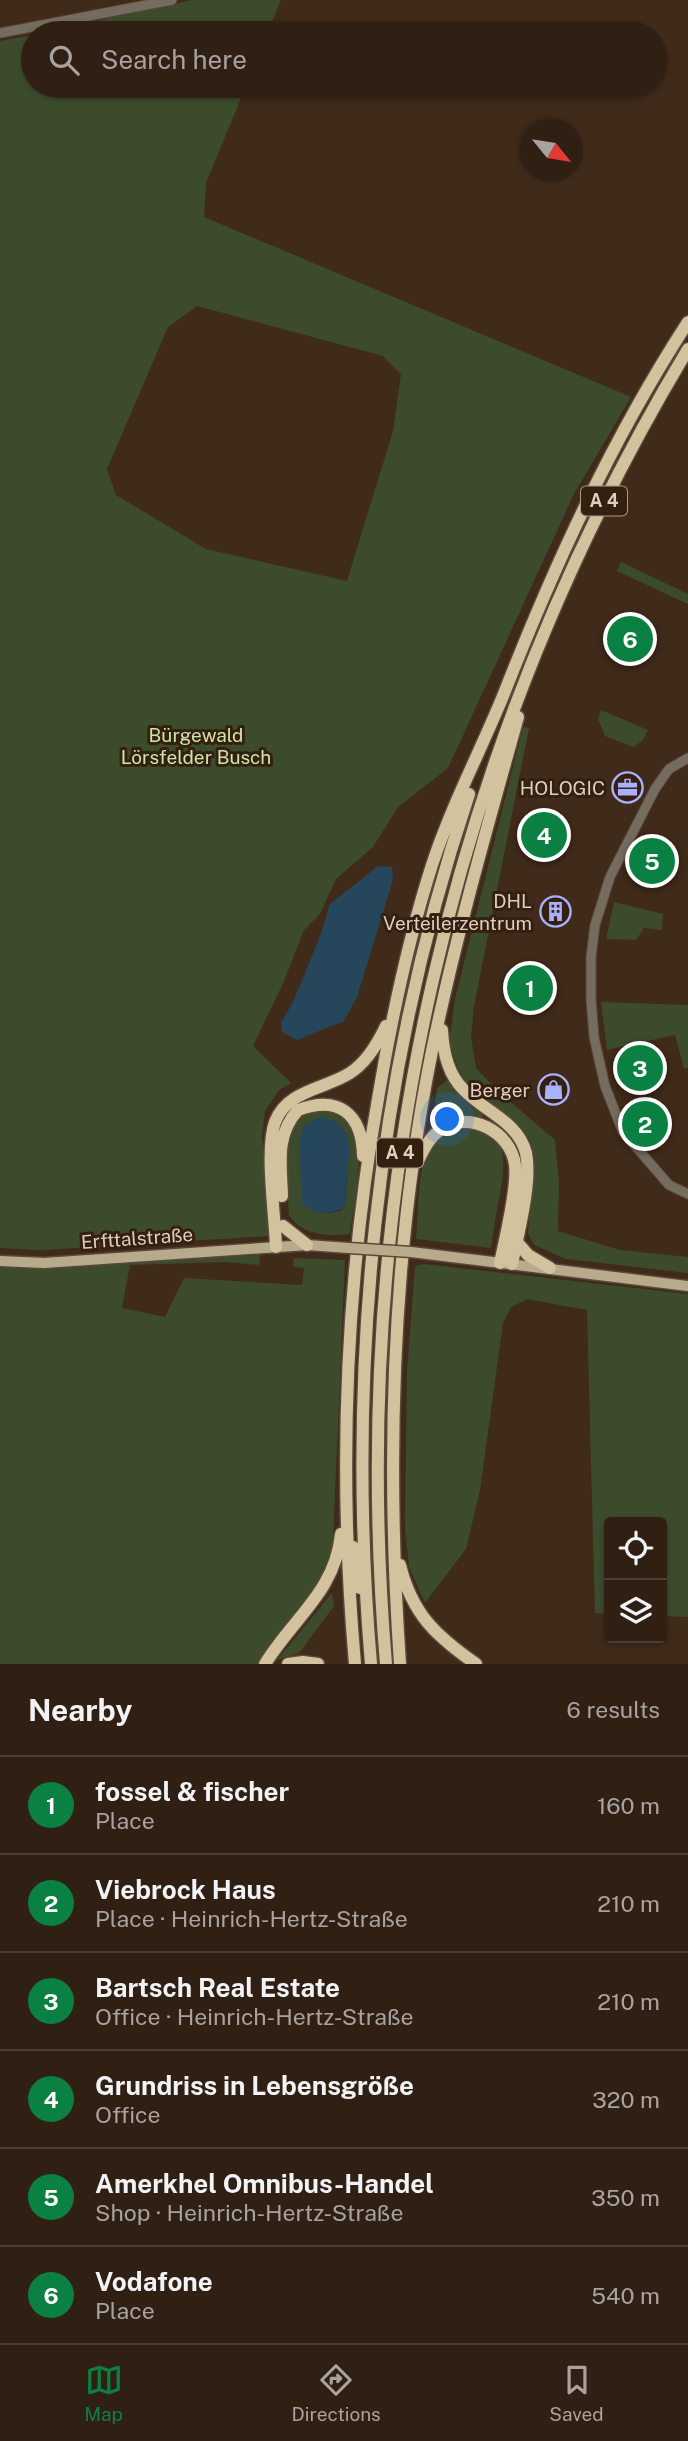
<!DOCTYPE html>
<meta charset="utf-8">
<style>
:root{--surface:#302014;--page:#38281d;--text:#f1f3f6;--muted:#a8a3a0;--line:#4b3e34;--accent:#0b8043}
body{margin:0;font-family:"Public Sans",sans-serif;background:var(--page);color:var(--text)}
.controls{position:absolute;right:21px;bottom:21px;display:grid;overflow:hidden;border-radius:7px;box-shadow:0 2px 5px #0004}
.controls button{width:63px;height:63px;display:grid;place-items:center;padding:0;border:0;border-bottom:2px solid var(--line);background:var(--surface);color:var(--text);font:35px sans-serif}
.compass{position:absolute;left:520px;top:119px;width:63px;height:63px;border-radius:50%;background:var(--surface);box-shadow:0 2px 5px #0004;rotate:120deg}
.you{position:absolute;left:448px;top:1120px;width:24px;height:24px;margin:-18px;border:5px solid #fff;border-radius:50%;background:#1a73e8;box-shadow:0 0 0 10px #1a73e833}
.badge{display:grid;place-items:center;width:46px;height:46px;border-radius:50%;background:var(--accent);color:#fff;font-size:23px;font-weight:700}
.pin{position:absolute;translate:-50% -50%;border:4px solid #fff;box-shadow:0 2px 7px #0006}
.list{margin:0;padding:0;list-style:none}
h2{display:flex;justify-content:space-between;align-items:center;height:91px;margin:0;padding:0 28px;font-size:30px}
h2 small{font-size:23px;font-weight:400;color:var(--muted)}
.list li{display:grid;grid-template-columns:46px 1fr auto;gap:21px;align-items:center;box-sizing:border-box;height:98px;padding:0 28px;border-top:2px solid var(--line)}
.list b{display:block;font-size:26px;white-space:nowrap}
.list p{margin:0;font-size:23px;white-space:nowrap;color:var(--muted)}
.list em{font-size:23px;font-style:normal;color:var(--muted)}
.icon{flex:none;width:38px;height:38px;fill:none;stroke:currentColor;stroke-width:2;stroke-linecap:round;stroke-linejoin:round}
.map{position:relative;flex:none;width:688px;height:1664px;overflow:hidden}
.search{position:absolute;background:var(--surface);box-shadow:0 2px 5px #0004;left:21px;right:21px;top:21px;height:77px;display:flex;align-items:center;gap:18px;box-sizing:border-box;padding:0 24px;border-radius:38px;color:var(--muted);font-size:26px}
.sheet{height:679px;background:var(--surface)}
nav{display:flex;justify-content:space-around;align-items:center;box-sizing:border-box;height:98px;border-top:2px solid var(--line);background:var(--surface);font-size:19px;color:var(--muted)}
nav a{display:grid;justify-items:center;gap:4px}
nav .on{color:var(--accent)}
.map>svg:first-child{display:block}
</style>
<div class="map">
<svg width="688" height="1664" viewBox="0 0 688 1664">
<rect width="100%" height="100%" fill="#402a1a"/>
<path fill="#3d4b2d" fill-rule="evenodd" d="M192 0H281L267 33H40Z
M33 35V86H246L206 183 204 217 631 397 574 494 448 768 398 807 373 847 336 879 320 914 304 930 284 981 253 1046 291 1083 279 1090 265 1111 262 1137 268 1184 269 1236 42 1250 0 1248V41ZM197 306 383 356 401 374 393 431 347 581 206 549 116 495 107 469 168 327Z
M621 562 688 594V604L617 571Z
M601 710 648 730 643 740 634 747 605 736 598 719Z
M523 727 529 728 474 1006 471 1037 476 1068 499 1092 555 1140 559 1184 558 1231 620 1250 688 1257V1273L566 1259 534 1245 528 1233 535 1159 529 1138 514 1122 464 1082 449 1044 455 999Z
M614 902 663 914 662 930 644 928 636 940 606 939Z
M601 1002 688 1005V1068L684 1069 675 1035 607 1050Z
M449 1079 483 1112V1118C462 1113 449 1119 432 1129L437 1088Z
M314 1109C327 1111 340 1112 349 1122 369 1143 353 1207 350 1234 329 1237 301 1235 289 1215 288 1190 279 1134 299 1117 303 1114 310 1112 314 1109ZM299 1138 347 1166C348 1179 345 1190 346 1202L342 1210 327 1214 301 1160Z
M462 1127C511 1130 506 1162 499 1199 496 1215 493 1231 491 1248L416 1239C419 1213 416 1162 433 1143 440 1135 452 1130 462 1127Z
M260 1255 259 1265 226 1262 130 1265 122 1308 165 1317 184 1278 302 1285 304 1268 293 1267 294 1258 345 1260 333 1540 330 1563 315 1591 303 1603 259 1664H0V1266L46 1269 131 1261Z
M424 1264 688 1294V1617L662 1616V1522H609V1614L595 1613 587 1310 527 1299 511 1307 503 1323 480 1490 466 1549 425 1603 409 1567 405 1528 407 1372 415 1266Z
M332 1593 334 1606 299 1653 277 1660Z"/>
<path fill="#25465b" d="M378 866 392 867 393 880 357 997 344 1021 297 1040 282 1032 281 1023 293 1002 319 939 330 904Z
M319 1117C367 1123 342 1172 346 1203L342 1209C324 1215 316 1216 302 1203L299 1138 305 1125Z"/>
<g fill="none" stroke-linecap="round" stroke-linejoin="round">
<defs>
<path id="minor" d="M0 33 172 0
M688 758 669 769 655 789 610 877 595 925 591 957V999L594 1037 605 1086 623 1132 669 1185 688 1194"/>
<path id="major" d="M411 1252 688 1286
M0 1261 44 1263 307 1245 349 1248"/>
<path id="highway" d="M442 1030C443 1051 447 1073 463 1089 483 1111 518 1121 526 1153 532 1182 518 1234 512 1264
M418 1161C424 1149 429 1138 440 1130 469 1109 511 1132 515 1165 518 1187 505 1240 500 1263
M282 1196C281 1165 275 1135 298 1110 338 1095 362 1113 363 1156
M283 1226 307 1245
M516 1241 528 1255 550 1268
M276 1247C275 1215 265 1149 275 1122 287 1090 325 1089 350 1073 367 1062 378 1043 386 1026
M353 1547 360 1588
M400 1565C412 1614 436 1636 476 1664
M265 1664C293 1618 335 1592 341 1534
M288 1664 303 1662 318 1664
M355 1664C338 1472 345 1282 379 1093 392 1016 408 940 432 865 451 807 480 752 503 696 554 566 612 439 688 322
M371 1664C346 1371 375 1073 469 794
M386 1664C347 1201 448 748 688 349
M400 1664C386 1460 391 1253 432 1051 455 939 487 828 518 717"/>
</defs>
<use href="#minor" stroke="#5c4839" stroke-width="11"/>
<use href="#major" stroke="#5c4839" stroke-width="13"/>
<use href="#highway" stroke="#5c4839" stroke-width="15"/>
<use href="#minor" stroke="#746d5f" stroke-width="9"/>
<use href="#major" stroke="#b8ab8c" stroke-width="10"/>
<use href="#highway" stroke="#d2c39e" stroke-width="12"/>
<defs>
<path id="major-bridge" d="M349 1248 411 1252"/>
</defs>
<use href="#major-bridge" stroke="#5c4839" stroke-width="13" stroke-linecap="butt"/>
<use href="#major-bridge" stroke="#b8ab8c" stroke-width="10"/>
</g>
<defs>
<symbol id="office-ring" viewBox="-11 -11 22 22"><circle r="9.5" fill="#352010" stroke="#a9b0fc" stroke-width="1.5"/><path d="M-6-3h4V-5.5h4V-3h4V5H-6ZM-1-4.5V-3h2v-1.5ZM-6 0V1H6V0Z" fill="#a9b0fc"/></symbol>
<symbol id="building-ring" viewBox="-11 -11 22 22"><circle r="9.5" fill="#352010" stroke="#a9b0fc" stroke-width="1.5"/><path d="M-4-6H4V6H1V3H-1V6H-4ZM-2.5-4.3h1.7v1.8h-1.7ZM.8-4.3h1.7v1.8H.8ZM-2.5-1h1.7V.8h-1.7ZM.8-1h1.7V.8H.8Z" fill="#a9b0fc"/></symbol>
<symbol id="shop-ring" viewBox="-11 -11 22 22"><circle r="9.5" fill="#352010" stroke="#a9b0fc" stroke-width="1.5"/><path d="M-5-2.5h2.3a2.7 3.5 0 0 1 5.4 0H5L5.5 6h-11ZM-1.5-2.5h3a1.5 2.3 0 0 0-3 0Z" fill="#a9b0fc"/></symbol>
</defs>
<g fill-rule="evenodd">
<use href="#office-ring" x="610" y="770" width="35" height="35"/>
<use href="#building-ring" x="538" y="894" width="35" height="35"/>
<use href="#shop-ring" x="536" y="1072" width="35" height="35"/>
</g>
<g text-anchor="middle" stroke-width="6" stroke-linejoin="round" paint-order="stroke">
<g fill="#352010" stroke="#ab9a8f" stroke-width="2">
<rect x="581" y="486.5" width="46" height="29" rx="5"/>
<rect x="377" y="1138.5" width="46" height="29" rx="5"/>
</g>
<g font-size="18" font-weight="bold" fill="#decfc5">
<text x="604" y="507">A 4</text>
<text x="400" y="1159">A 4</text>
</g>
<g font-size="19" fill="#cae6ac" stroke="#352010">
<text x="196" y="742">Bürgewald<tspan x="196" dy="22">Lörsfelder Busch</tspan></text>
</g>
<g font-size="19" fill="#decfc5" stroke="#352010" text-anchor="end">
<text x="605" y="795">HOLOGIC</text>
<text x="532" y="908">DHL<tspan x="532" dy="22">Verteilerzentrum</tspan></text>
<text x="530" y="1097">Berger</text>
</g>
<g font-size="19" fill="#decfc5" stroke="#352010">
<text transform="translate(137 1238) rotate(-4)" y="7">Erfttalstraße</text>
</g>
</g>
</svg>
<div class="controls">
<button><svg class="icon" aria-label="locate" viewBox="0 0 24 24"><circle cx="12" cy="12" r="6"/><path d="M12 2v4M12 18v4M2 12h4M18 12h4"/></svg></button>
<button><svg class="icon" aria-label="layers" viewBox="0 0 24 24"><path d="M12 4l9 5-9 5-9-5zM3 14l9 5 9-5"/></svg></button>
</div>
<svg class="compass" viewBox="-18 -18 36 36"><path d="M0-13l5 13h-10z" fill="#e53935"/><path d="M0 13l5-13h-10z" fill="#a8a3a0"/></svg>
<div class="you"></div>
<div class="pin badge" style="left:530px;top:988px">1</div>
<div class="pin badge" style="left:645px;top:1124px">2</div>
<div class="pin badge" style="left:640px;top:1068px">3</div>
<div class="pin badge" style="left:544px;top:835px">4</div>
<div class="pin badge" style="left:652px;top:861px">5</div>
<div class="pin badge" style="left:630px;top:639px">6</div>
<div class="search"><svg class="icon" aria-label="search" viewBox="0 0 24 24"><circle cx="10" cy="10" r="6"/><path d="M15 15l6 6"/></svg>Search here</div>
</div>
<section class="sheet">
<h2>Nearby<small>6 results</small></h2>
<ul class="list">
<li><span class="badge">1</span><div><b>fossel &amp; fischer</b><p>Place</p></div><em>160 m</em></li>
<li><span class="badge">2</span><div><b>Viebrock Haus</b><p>Place · Heinrich-Hertz-Straße</p></div><em>210 m</em></li>
<li><span class="badge">3</span><div><b>Bartsch Real Estate</b><p>Office · Heinrich-Hertz-Straße</p></div><em>210 m</em></li>
<li><span class="badge">4</span><div><b>Grundriss in Lebensgröße</b><p>Office</p></div><em>320 m</em></li>
<li><span class="badge">5</span><div><b>Amerkhel Omnibus-Handel</b><p>Shop · Heinrich-Hertz-Straße</p></div><em>350 m</em></li>
<li><span class="badge">6</span><div><b>Vodafone</b><p>Place</p></div><em>540 m</em></li>
</ul>
</section>
<nav>
<a class="on"><svg class="icon" aria-label="map" viewBox="0 0 24 24"><path d="M3 6l6-2 6 2 6-2v14l-6 2-6-2-6 2zM9 4v14M15 6v14"/></svg>Map</a>
<a><svg class="icon" aria-label="directions" viewBox="0 0 24 24"><path d="M12 3l9 9-9 9-9-9zM9 14v-3h6M13 9l2 2-2 2"/></svg>Directions</a>
<a><svg class="icon" aria-label="saved" viewBox="0 0 24 24"><path d="M7 4h10v16l-5-4-5 4z"/></svg>Saved</a>
</nav>
